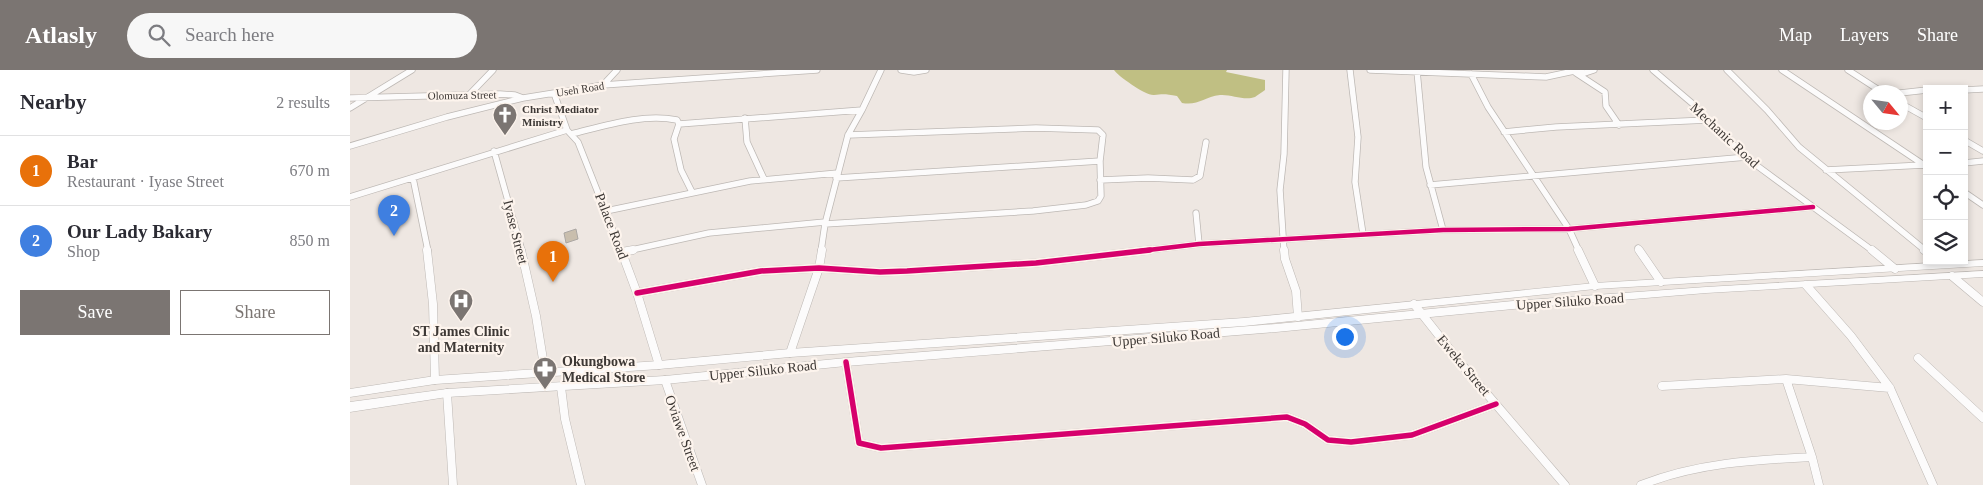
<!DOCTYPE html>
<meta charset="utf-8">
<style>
:root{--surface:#fff;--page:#f7f7f7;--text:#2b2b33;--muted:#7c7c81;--line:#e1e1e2;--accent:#7b7572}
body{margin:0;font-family:Georgia,serif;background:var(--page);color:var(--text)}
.controls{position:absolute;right:15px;top:15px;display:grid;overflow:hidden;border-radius:0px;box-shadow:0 2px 8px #0003}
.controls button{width:45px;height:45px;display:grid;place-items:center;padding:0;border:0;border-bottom:1px solid var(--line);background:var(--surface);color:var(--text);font:25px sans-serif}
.compass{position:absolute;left:1513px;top:15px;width:45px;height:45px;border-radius:50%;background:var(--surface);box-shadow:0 2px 8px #0003;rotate:119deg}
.you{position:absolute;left:994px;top:266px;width:18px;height:18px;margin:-12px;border:4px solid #fff;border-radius:50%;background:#1a73e8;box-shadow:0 0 0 8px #1a73e833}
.badge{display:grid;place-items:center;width:32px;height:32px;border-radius:50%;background:var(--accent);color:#fff;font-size:16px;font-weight:700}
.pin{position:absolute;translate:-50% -41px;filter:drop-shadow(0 1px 2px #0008)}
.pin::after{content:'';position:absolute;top:26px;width:18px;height:15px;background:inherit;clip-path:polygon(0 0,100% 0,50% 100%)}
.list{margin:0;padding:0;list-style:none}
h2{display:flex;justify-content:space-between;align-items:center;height:65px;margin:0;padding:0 20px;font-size:21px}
h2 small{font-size:16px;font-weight:400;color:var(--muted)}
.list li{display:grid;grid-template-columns:32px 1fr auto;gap:15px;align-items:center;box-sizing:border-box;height:70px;padding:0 20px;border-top:1px solid var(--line)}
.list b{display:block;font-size:19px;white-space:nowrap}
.list p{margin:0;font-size:16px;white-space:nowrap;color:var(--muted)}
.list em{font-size:16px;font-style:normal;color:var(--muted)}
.actions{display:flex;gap:10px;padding:15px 20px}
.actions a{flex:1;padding:11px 0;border:1px solid var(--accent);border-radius:0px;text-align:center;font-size:18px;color:var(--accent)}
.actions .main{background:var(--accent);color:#fff}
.icon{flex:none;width:28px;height:28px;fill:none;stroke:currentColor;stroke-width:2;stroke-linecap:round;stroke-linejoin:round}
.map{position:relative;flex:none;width:1633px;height:415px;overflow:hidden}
header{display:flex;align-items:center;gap:30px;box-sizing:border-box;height:70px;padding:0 25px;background:var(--accent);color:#fff}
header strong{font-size:24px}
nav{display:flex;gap:28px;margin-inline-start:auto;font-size:18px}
.search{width:350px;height:45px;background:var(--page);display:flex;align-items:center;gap:12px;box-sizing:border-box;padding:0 18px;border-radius:28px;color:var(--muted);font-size:19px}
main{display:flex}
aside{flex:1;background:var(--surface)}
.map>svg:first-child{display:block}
</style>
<header>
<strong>Atlasly</strong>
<div class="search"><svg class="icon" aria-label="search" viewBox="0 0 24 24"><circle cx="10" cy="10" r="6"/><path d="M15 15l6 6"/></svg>Search here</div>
<nav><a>Map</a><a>Layers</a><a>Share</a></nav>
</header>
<main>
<aside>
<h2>Nearby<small>2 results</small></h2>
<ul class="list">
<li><span class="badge" style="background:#e8710a">1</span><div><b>Bar</b><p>Restaurant · Iyase Street</p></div><em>670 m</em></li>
<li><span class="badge" style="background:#3f7fe0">2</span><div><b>Our Lady Bakary</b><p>Shop</p></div><em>850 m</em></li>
</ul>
<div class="actions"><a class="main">Save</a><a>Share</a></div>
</aside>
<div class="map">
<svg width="1633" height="415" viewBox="0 0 1633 415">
<rect width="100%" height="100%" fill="#eee7e2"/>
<path fill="#c0bf83" d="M764 0H877L876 2 915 10V20C912 22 908 25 905 27 894 31 881 24 870 25 854 27 848 36 832 33L827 26C816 24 813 24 804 25 796 26 768 6 764 0Z"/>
<path fill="#c9bead" stroke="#aba7a3" d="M226 159 228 169 216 173 214 163Z"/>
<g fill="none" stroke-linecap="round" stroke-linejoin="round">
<defs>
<path id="minor-far1" d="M551 0 564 2 576 0
M1000 0 1008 67 1005 112 1013 164
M1020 0 1196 7 1224 1 1235 3 1244 0
M1303 0 1343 34 1357 50 1402 92 1523 181
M1377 0 1417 40 1449 77 1576 181
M1432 0 1577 97
M1498 0 1532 22
M1067 1 1076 97 1093 160
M1226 3 1255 22 1256 36 1269 55
M1121 4 1138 37 1219 159 1229 181
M253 15 267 0
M1614 20 1633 19
M1550 23 1577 20
M201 24 253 15 467 0
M118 26 143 0
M0 28 150 24 165 25 173 28 204 23 217 60 228 72 271 181
M1550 33 1577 48
M0 38 62 0
M395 48 397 72 414 109
M1154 62 1206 57 1357 50
M221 64C254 56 293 43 327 50L329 54
M1614 70 1633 81
M0 76 97 47 173 28
M144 81 172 181
M1614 93 1633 91
M1476 100 1574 95
M63 108 78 181
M486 108 750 91
M750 110 798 108 843 110 850 106 856 72
M1080 115 1397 87
M342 122 331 100 324 69 329 54 512 40 531 0
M1614 122 1633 135
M0 127 217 60
M256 141 400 111 488 103
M846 143 849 174
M475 154 683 141 736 135 748 131 751 126 750 91 753 65 748 60 686 58 498 65
M1288 178 1290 181
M277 181 359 163 475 152
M471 181 475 154 498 65 512 40
M790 181 849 174 1093 160 1219 159 1463 137
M934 181 930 120 934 84 936 0"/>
<path id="minor" d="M77 180 83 234 85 310
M171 180 186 246 195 302
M271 180 287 223 309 295
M934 180 935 189 946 221 948 247
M1228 180 1245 216
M1289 180 1311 212
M1522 180 1545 199
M1574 180 1577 182
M272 182 283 180
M1602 206 1633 232
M1456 215 1501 266 1540 318 1583 415
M287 223 411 201 469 198 530 202 557 201 686 193 800 180
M1064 234 1113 296 1215 415
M440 283 469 198 472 180
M1568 288 1633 348
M496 292 509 373 531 378 937 347 955 354 978 370 1001 372 1062 365 1146 334
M1436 309 1462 387 1469 415
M315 310 352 415
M1312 316 1436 309 1540 318
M211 317 215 349 231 415
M97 323 103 415
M1291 415C1346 393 1403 390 1462 387"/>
<path id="primary" d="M1633 190V196L1245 219 894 256 440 287 309 299 85 314 0 327V319L85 306 309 291 440 279 894 248 1245 213Z
M1633 201V207L1356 223 1163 239 926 262 496 296 315 314 97 327 0 342V332L97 319 315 306 496 288 926 254 1163 231 1356 217Z"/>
</defs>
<use href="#minor-far1" stroke="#bdb8b4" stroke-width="7"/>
<use href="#minor" stroke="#bdb8b4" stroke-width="9"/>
<use href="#primary" stroke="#bdb8b4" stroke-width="1"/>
<use href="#minor-far1" stroke="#fcfbfb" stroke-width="5.5"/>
<use href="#minor" stroke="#fcfbfb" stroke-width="8"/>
<use href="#primary" fill="#fcfbfb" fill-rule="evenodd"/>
<defs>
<path id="cycleway-far1" d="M790 181 849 174 1093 160 1219 159 1463 137"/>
<path id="cycleway" d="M287 223 411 201 469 198 530 202 557 201 686 193 800 180
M496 292 509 373 531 378 937 347 955 354 978 370 1001 372 1062 365 1146 334"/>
</defs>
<use href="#cycleway-far1" stroke="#fdf4ed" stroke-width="7"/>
<use href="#cycleway" stroke="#fdf4ed" stroke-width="9"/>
<use href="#cycleway-far1" stroke="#d6006c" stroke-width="4.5"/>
<use href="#cycleway" stroke="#d6006c" stroke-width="5.5"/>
</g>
<defs>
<symbol id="church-pin" viewBox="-11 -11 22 30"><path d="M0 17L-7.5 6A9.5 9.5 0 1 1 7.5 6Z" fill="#7b7572" stroke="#fdf4ed"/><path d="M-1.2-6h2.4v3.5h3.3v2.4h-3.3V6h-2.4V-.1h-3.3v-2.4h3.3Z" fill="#fff"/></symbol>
<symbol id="hospital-pin" viewBox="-11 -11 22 30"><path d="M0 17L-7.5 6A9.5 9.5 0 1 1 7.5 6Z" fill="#7b7572" stroke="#fdf4ed"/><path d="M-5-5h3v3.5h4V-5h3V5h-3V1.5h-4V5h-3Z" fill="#fff"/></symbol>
<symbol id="pharmacy-pin" viewBox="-11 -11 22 30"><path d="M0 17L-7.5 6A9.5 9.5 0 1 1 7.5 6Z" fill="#7b7572" stroke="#fdf4ed"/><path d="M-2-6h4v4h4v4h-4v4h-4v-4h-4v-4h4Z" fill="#fff"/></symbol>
</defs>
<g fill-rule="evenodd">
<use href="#church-pin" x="141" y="31" width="28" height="38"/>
<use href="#hospital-pin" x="97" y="217" width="28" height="38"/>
<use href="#pharmacy-pin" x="181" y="285" width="28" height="38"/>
</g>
<g text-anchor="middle" stroke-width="4.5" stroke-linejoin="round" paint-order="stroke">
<g font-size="11" fill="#3d3835" stroke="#fdf4ed">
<text transform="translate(230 19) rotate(-9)" y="4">Useh Road</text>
<text transform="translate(112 25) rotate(-1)" y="4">Olomuza Street</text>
</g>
<g font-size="11" font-weight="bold" fill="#3d3835" stroke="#fdf4ed" text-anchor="start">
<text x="172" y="43">Christ Mediator<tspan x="172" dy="13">Ministry</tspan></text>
</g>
<g font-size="14" fill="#3d3835" stroke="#fdf4ed">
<text transform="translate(1375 65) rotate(43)" y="5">Mechanic Road</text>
<text transform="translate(262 156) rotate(69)" y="5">Palace Road</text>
<text transform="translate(166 162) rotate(76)" y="5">Iyase Street</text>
<text transform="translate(1220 231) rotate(-4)" y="5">Upper Siluko Road</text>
<text transform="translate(816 267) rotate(-5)" y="5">Upper Siluko Road</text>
<text transform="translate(1114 295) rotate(50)" y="5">Eweka Street</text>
<text transform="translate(413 300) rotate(-6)" y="5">Upper Siluko Road</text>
<text transform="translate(333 363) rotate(70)" y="5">Oviawe Street</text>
</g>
<g font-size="14" font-weight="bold" fill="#3d3835" stroke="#fdf4ed">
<text x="111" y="266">ST James Clinic<tspan x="111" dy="16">and Maternity</tspan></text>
<text x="212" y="296" text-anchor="start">Okungbowa<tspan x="212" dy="16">Medical Store</tspan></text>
</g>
</g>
</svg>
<div class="controls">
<button>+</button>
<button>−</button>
<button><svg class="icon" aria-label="locate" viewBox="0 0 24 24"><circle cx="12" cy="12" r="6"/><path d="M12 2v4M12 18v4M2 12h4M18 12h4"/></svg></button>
<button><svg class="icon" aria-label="layers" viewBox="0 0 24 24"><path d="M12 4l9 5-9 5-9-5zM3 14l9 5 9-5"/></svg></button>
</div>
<svg class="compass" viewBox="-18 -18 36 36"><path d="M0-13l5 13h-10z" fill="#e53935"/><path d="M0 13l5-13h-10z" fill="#7c7c81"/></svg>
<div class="you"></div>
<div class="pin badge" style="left:203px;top:212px;background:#e8710a">1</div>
<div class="pin badge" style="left:44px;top:166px;background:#3f7fe0">2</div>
</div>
</main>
